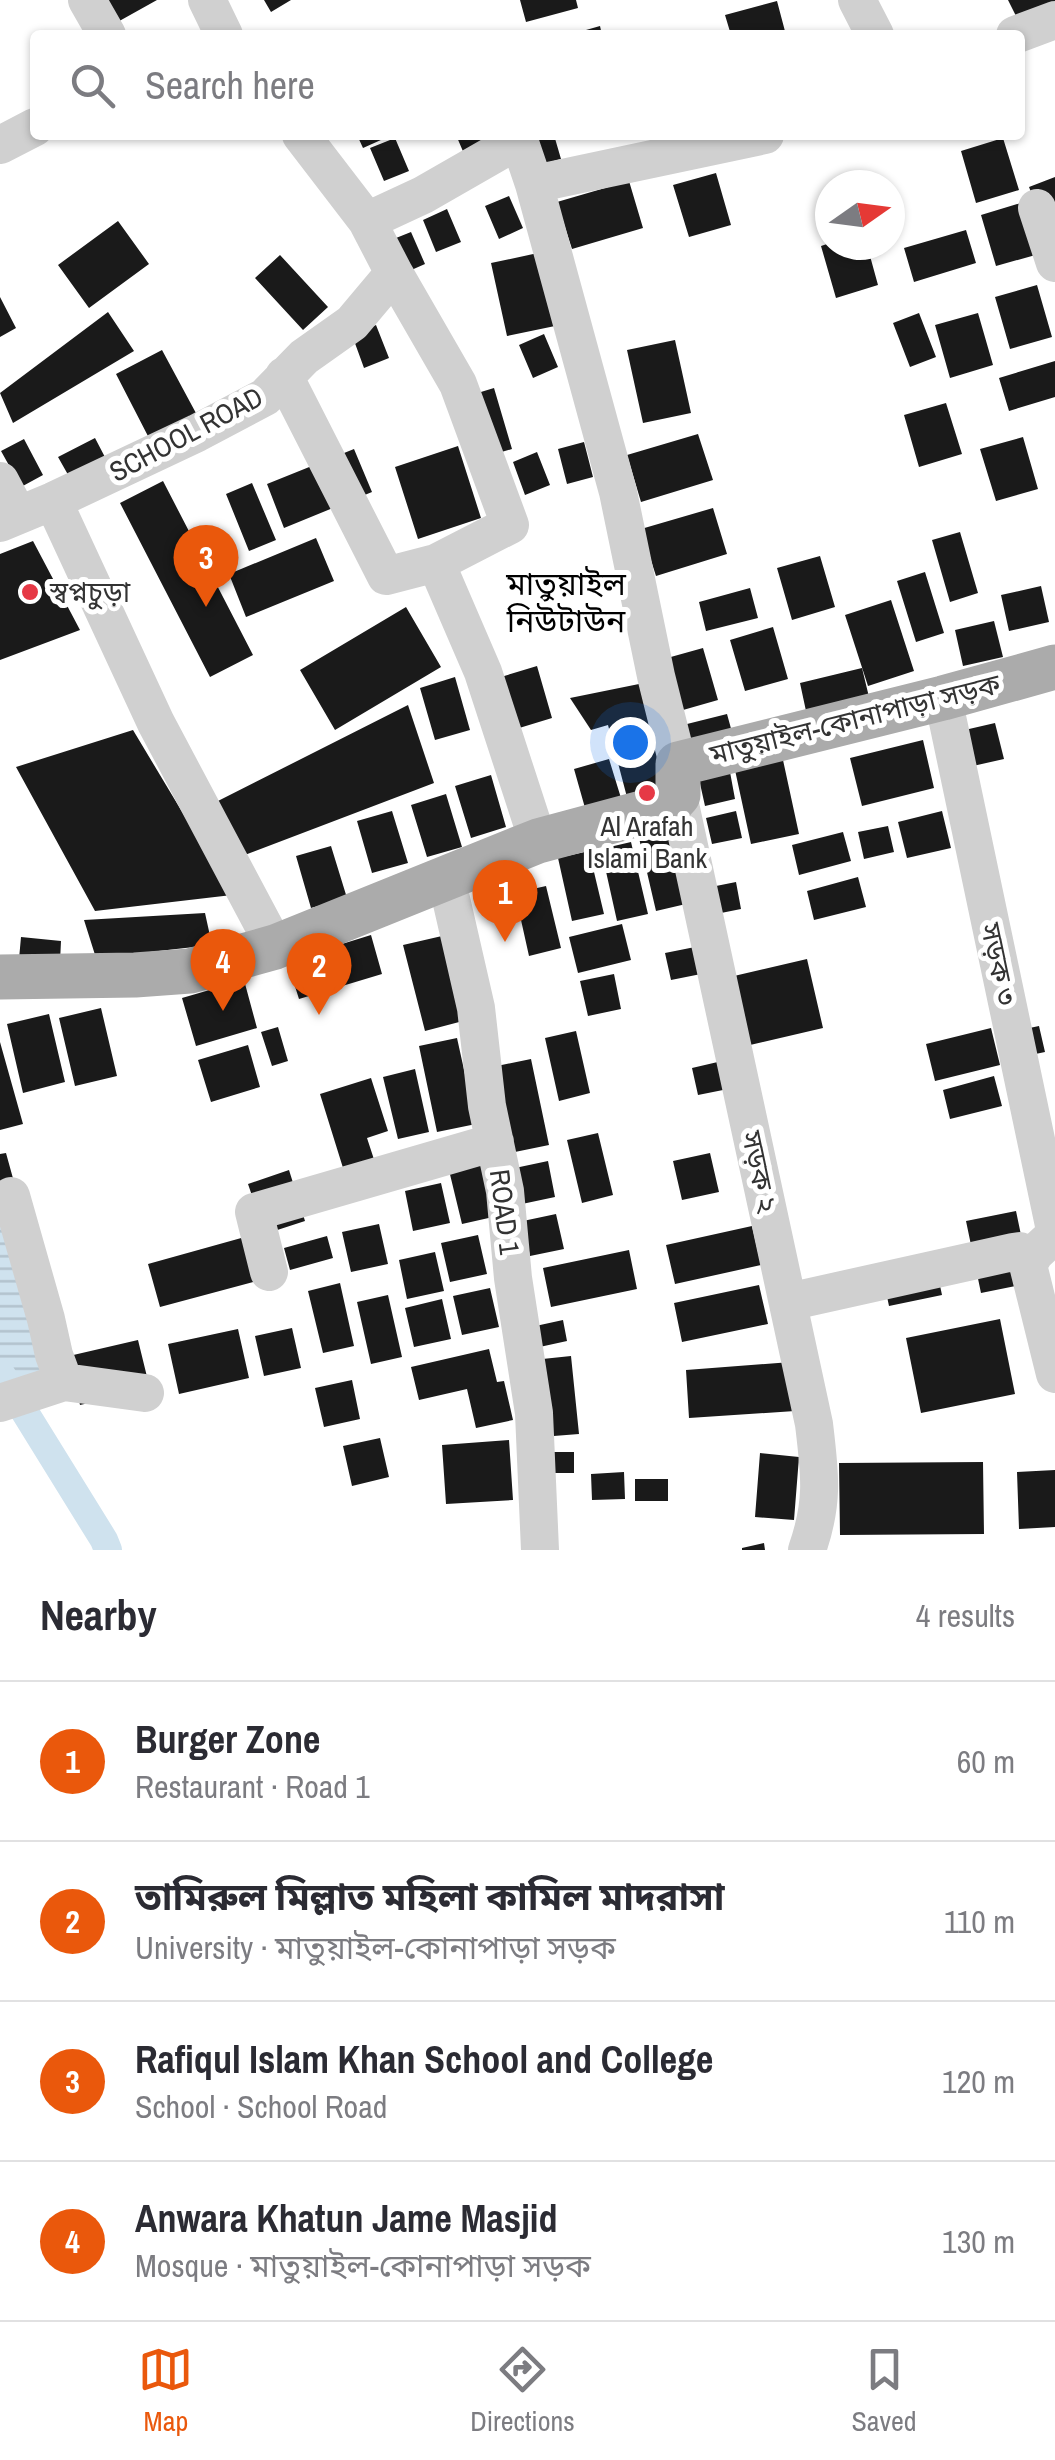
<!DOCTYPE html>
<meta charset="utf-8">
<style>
:root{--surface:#fff;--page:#f2f2f3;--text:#2b2b33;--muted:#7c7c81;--line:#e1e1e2;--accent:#ea580c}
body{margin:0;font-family:"Archivo Narrow","Noto Sans Bengali",sans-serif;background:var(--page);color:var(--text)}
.compass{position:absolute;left:815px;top:170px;width:90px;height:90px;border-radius:50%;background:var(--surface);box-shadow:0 2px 8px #0004;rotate:76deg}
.you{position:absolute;left:630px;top:742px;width:35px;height:35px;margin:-25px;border:8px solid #fff;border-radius:50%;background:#1a73e8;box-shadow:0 0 0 15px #1a73e833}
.badge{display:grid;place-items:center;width:65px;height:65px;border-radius:50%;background:var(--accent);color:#fff;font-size:32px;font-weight:700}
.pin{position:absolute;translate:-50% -82px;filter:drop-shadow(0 2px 5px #0008)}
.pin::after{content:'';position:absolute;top:52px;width:35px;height:30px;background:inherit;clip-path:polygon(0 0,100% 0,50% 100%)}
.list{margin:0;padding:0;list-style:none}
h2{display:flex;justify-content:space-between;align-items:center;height:130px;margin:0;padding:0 40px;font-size:42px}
h2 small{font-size:32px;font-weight:400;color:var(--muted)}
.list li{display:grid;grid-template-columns:65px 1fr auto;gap:30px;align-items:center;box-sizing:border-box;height:160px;padding:0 40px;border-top:2px solid var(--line)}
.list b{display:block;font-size:38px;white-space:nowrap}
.list p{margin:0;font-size:32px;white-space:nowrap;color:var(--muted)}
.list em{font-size:32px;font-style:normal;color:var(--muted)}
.icon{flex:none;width:55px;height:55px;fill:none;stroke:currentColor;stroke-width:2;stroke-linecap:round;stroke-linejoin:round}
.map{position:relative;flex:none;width:1055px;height:1550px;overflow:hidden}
.search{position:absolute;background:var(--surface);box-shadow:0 2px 8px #0004;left:30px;right:30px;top:30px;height:110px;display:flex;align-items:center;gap:25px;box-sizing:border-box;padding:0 35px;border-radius:10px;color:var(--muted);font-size:38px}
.sheet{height:770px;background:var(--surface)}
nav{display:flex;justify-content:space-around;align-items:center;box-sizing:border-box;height:140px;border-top:2px solid var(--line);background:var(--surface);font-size:28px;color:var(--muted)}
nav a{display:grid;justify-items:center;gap:5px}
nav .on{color:var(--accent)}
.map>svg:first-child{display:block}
</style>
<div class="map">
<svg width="1055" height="1550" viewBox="0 0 1055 1550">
<defs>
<pattern id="water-rules" width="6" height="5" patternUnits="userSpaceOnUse" patternTransform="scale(2.5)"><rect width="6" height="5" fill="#cfe2ee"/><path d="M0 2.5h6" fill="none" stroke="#b2c2cd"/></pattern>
</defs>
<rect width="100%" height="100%" fill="#fff"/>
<path fill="url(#water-rules)" d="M0 1217 43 1370 0 1384Z"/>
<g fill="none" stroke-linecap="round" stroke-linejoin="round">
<path stroke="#cfe2ee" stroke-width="28" d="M0 1372 104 1540 108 1550"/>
</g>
<path fill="#1a1a1a" d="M101 0H157L114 24Z
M264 0H291L271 12Z
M520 0H576L578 8 526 22Z
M1008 0H1055V32L1030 44Z
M777 1 786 35H731L725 15Z
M600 26 602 35H572V34Z
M357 135H392L363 148Z
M456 135H485L493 153 468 163Z
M502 135H554L561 159 513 172Z
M395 138 409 171 384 181 370 148Z
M1003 138 1019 190 976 203 961 151Z
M716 173 731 225 689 237 673 185Z
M1055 177V254L1029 187Z
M629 181 643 228 572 249 557 202Z
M509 196 523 228 499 239 485 206Z
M1024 202 1039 254 996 266 981 215Z
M447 209 461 242 436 252 423 220Z
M118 221 149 264 89 308 58 265Z
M966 230 976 263 914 282 904 248Z
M411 232 425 264 400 275 386 242Z
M830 243V245H867L878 285 836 298 821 246Z
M538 253 555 326 507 336 491 263Z
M280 255 328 307 303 330 255 278Z
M1037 285 1052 337 1010 349 995 297Z
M0 297 16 328 0 337Z
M108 312 134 351 13 423 0 393Z
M919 313 936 357 910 367 893 323Z
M978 313 993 365 950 378 935 325Z
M376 325 389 358 364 368 352 335Z
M544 334 558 367 533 378 519 345Z
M675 340 691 413 643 423 627 350Z
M162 350 197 415 150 440 116 374Z
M1055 361V397L1009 411 999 378Z
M494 388 512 449 488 456 471 395Z
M946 403 962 454 919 467 904 415Z
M698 434 713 480 641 502 627 455Z
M1023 437 1038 489 996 501 980 449Z
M95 438 107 461 71 480 58 457Z
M24 439 43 475 21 487 1 451Z
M584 442 593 477 567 484 558 449Z
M458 446 481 518 418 539 395 467Z
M354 449 372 492 284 528 267 484Z
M537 452 550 485 525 495 513 462Z
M163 481 253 655 210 677 120 503Z
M252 483 276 540 249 551 226 494Z
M713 508 727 554 656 576 641 529Z
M960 532 978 593 950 602 932 540Z
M316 538 334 581 246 617 229 574Z
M33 541 80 630 0 660V554Z
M820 556 835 607 792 620 777 568Z
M925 572 944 633 916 642 897 581Z
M1041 586 1049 622 1009 631 1001 595Z
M750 588 758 618 706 631 699 602Z
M891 600 914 671 868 686 845 615Z
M406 607 441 667 335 730 300 670Z
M994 621 1003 657 963 666 955 630Z
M773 627 788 679 745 691 730 640Z
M703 648 718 700 676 712 660 660Z
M537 666 552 718 516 729 501 677Z
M862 668 869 697 806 711 800 683Z
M455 677 470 730 435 740 420 688Z
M639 684 660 752 662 789 628 801 608 725 591 730 570 698Z
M408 705 434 783 234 859 212 804Z
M727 714 735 743 683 757 675 727Z
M995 723 1004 759 964 768 956 732Z
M133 730 232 895 95 911 16 767Z
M923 740 934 788 862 806 850 758Z
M609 759 625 811 589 822 574 769Z
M783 760 799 834 751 844 735 770Z
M730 772 735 799 705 806 699 779Z
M491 775 506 827 471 838 455 786Z
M446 794 462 847 427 857 411 805Z
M392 811 408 863 372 873 357 821Z
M736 811 742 838 712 844 706 818Z
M942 811 951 848 907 858 898 822Z
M888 826 894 852 864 859 858 832Z
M669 831 686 904 656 911 639 838Z
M843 832 851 861 799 875 792 845Z
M631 842 648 914 617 921 601 849Z
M331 846 347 898 311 908 296 856Z
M589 851 604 914 572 921 558 858Z
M858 877 866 907 814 920 807 891Z
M736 882 741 909 711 915 706 888Z
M546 886 561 948 529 956 515 893Z
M205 913 212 945 96 958 84 920Z
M622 924 631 960 578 973 569 937Z
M371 935 382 974 299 999 287 961Z
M442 936 463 1021 425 1031 403 945Z
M21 937 61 941 60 962 19 959Z
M695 947 701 974 671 980 665 953Z
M807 959 823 1028 750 1045 734 976Z
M614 974 621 1009 588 1016 580 981Z
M244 980 257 1028 196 1046 182 998Z
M101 1008 117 1076 75 1086 59 1018Z
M49 1014 65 1082 23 1093 7 1024Z
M1039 1026 1045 1052 1026 1056 1020 1030Z
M278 1027 288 1061 272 1066 261 1032Z
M991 1028 1000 1065 935 1081 926 1044Z
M576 1031 590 1093 559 1101 545 1038Z
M457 1038 476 1124 437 1132 419 1046Z
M0 1042 23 1124 0 1130Z
M248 1045 260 1087 211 1102 198 1060Z
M531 1059 549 1145 510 1153 492 1067Z
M722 1061 728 1089 698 1095 692 1068Z
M415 1069 429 1132 398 1139 383 1077Z
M994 1076 1002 1106 950 1119 943 1090Z
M371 1078 388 1131 367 1138 384 1190 353 1200 320 1094Z
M598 1133 613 1195 582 1203 567 1140Z
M6 1153 14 1182 0 1186V1154Z
M710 1153 719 1192 682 1200 673 1161Z
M479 1155 493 1217 462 1224 447 1162Z
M548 1161 555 1197 522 1204 515 1168Z
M289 1170 305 1221 265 1234 248 1184Z
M441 1183 450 1223 413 1231 405 1191Z
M1016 1211 1031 1283 981 1293 966 1221Z
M556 1214 564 1249 530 1256 523 1221Z
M379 1224 388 1264 351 1272 342 1232Z
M752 1226 761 1265 675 1284 666 1245Z
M252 1235 264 1279 160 1307 148 1264Z
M478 1235 487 1274 450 1282 441 1243Z
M327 1236 333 1258 290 1270 284 1248Z
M629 1250 637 1289 551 1307 543 1268Z
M435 1252 444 1291 407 1299 399 1260Z
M934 1257 942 1295 889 1306 881 1268Z
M340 1283 354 1346 323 1353 308 1291Z
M759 1285 768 1324 682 1342 674 1303Z
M490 1288 499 1327 462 1335 453 1296Z
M388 1295 402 1357 371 1364 357 1302Z
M442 1299 451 1339 414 1347 405 1308Z
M1000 1319 1015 1394 921 1413 906 1338Z
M563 1320 567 1341 535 1348 531 1327Z
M292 1328 301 1368 264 1376 255 1336Z
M238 1329 249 1378 179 1394 168 1344Z
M138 1340 150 1389 80 1405 69 1356Z
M489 1349 497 1382 504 1381 513 1420 476 1428 467 1389 419 1400 411 1367Z
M571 1356 579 1434 541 1437 533 1360Z
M791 1362 795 1411 689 1418 686 1370Z
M352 1380 360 1419 324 1427 315 1388Z
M380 1438 389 1477 352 1486 343 1446Z
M509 1440 513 1500 446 1504 442 1445Z
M542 1452H574V1473H542Z
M760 1453 799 1457 794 1520 755 1517Z
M983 1462 984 1534 840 1535 839 1463Z
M1055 1470V1527L1019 1529 1017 1472Z
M624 1472 625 1499 592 1500 591 1474Z
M635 1479H668V1501H635Z
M764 1543 765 1550H742V1548Z"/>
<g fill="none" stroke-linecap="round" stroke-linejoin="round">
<path stroke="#d0d0d0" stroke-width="38" d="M87 0 107 35
M207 0 224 35
M857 0 875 35
M1015 35 1055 20
M301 135 367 221 423 195 519 140 534 184 765 135
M0 145 35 127
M534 184 618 492 656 676 678 764
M1037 208 1055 263
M367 221 394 273 458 384 510 525 436 563 483 672 538 841
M284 376 386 576 436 563
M0 481 18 515
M53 501 156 723 275 947
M0 523 53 501 197 433 265 397 304 357 352 323 394 273
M943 698 1055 1230
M678 795 814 1424C820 1474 824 1502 807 1550
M446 877 476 1008 487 1106 505 1191 513 1278 534 1413 540 1550
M11 1196 46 1319 54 1355 64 1382
M1048 1241 1035 1253 1028 1265 1055 1374
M269 1272 254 1212 495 1142
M788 1302 1013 1252 1020 1251 1032 1258
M0 1403 64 1382 145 1393"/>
<path stroke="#ababab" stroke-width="45" d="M0 977 135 975 190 971 275 947 538 841 668 806 678 795V764L943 698 1055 667"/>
</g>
<g fill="#e63946" stroke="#fff" stroke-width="4">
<circle cx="30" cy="592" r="10"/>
<circle cx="647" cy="793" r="10"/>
</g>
<g text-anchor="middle" stroke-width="10" stroke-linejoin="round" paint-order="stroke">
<g font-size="28" fill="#333" stroke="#fff">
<text transform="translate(186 434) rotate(-28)" y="10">SCHOOL ROAD</text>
<text transform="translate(855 719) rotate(-14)" y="10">মাতুয়াইল-কোনাপাড়া সড়ক</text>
<text transform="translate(999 964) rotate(78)" y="10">সড়ক ৩</text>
<text transform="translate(760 1172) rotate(78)" y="10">সড়ক ২</text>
<text transform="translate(505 1212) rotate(83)" y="10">ROAD 1</text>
</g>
<g font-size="28" fill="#333" stroke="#fff" text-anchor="start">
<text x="50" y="602">স্বপ্নচুড়া</text>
<text x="647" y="836" text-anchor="middle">Al Arafah<tspan x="647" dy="32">Islami Bank</tspan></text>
</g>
<g font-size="32" fill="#000" stroke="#fff">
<text x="566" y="595">মাতুয়াইল<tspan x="566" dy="37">নিউটাউন</tspan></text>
</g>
</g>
</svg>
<svg class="compass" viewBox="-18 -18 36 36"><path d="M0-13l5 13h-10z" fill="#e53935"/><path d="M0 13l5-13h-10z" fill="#7c7c81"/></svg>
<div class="you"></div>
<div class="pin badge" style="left:505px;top:942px">1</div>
<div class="pin badge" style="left:319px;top:1015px">2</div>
<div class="pin badge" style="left:206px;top:607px">3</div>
<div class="pin badge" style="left:223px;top:1011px">4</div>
<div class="search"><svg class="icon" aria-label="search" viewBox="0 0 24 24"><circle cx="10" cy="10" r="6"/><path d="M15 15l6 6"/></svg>Search here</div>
</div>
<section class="sheet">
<h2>Nearby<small>4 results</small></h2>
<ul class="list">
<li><span class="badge">1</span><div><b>Burger Zone</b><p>Restaurant · Road 1</p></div><em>60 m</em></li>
<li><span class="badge">2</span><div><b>তামিরুল মিল্লাত মহিলা কামিল মাদরাসা</b><p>University · মাতুয়াইল-কোনাপাড়া সড়ক</p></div><em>110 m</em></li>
<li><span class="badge">3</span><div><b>Rafiqul Islam Khan School and College</b><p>School · School Road</p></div><em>120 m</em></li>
<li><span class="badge">4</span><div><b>Anwara Khatun Jame Masjid</b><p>Mosque · মাতুয়াইল-কোনাপাড়া সড়ক</p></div><em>130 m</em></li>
</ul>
</section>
<nav>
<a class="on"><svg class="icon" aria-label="map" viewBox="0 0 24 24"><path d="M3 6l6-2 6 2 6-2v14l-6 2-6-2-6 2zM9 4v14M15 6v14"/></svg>Map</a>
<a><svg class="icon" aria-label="directions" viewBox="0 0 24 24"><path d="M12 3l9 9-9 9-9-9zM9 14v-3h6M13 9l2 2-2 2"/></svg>Directions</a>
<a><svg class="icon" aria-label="saved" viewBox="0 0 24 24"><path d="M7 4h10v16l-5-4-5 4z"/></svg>Saved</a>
</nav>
